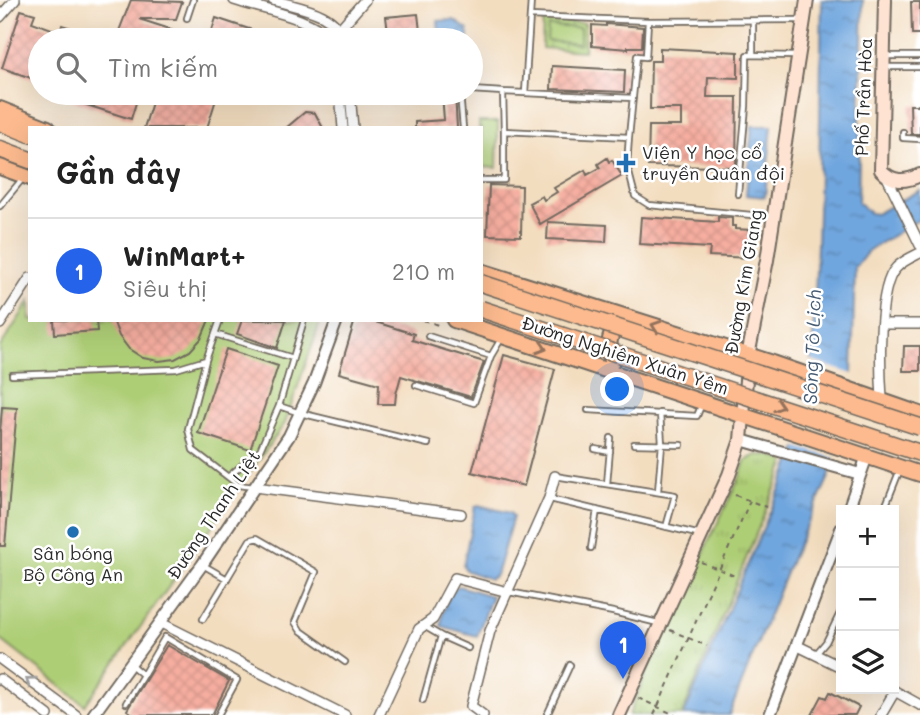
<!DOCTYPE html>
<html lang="vi">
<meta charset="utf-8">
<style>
:root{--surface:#fff;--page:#f2f2f2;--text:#222;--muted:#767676;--line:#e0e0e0;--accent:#2563eb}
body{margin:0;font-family:Mali,sans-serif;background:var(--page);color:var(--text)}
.controls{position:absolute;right:21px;bottom:21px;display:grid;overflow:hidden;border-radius:0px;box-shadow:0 7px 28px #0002}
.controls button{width:63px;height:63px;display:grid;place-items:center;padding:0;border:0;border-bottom:2px solid var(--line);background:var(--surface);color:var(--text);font:35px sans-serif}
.you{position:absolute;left:618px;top:390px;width:24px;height:24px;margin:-18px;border:5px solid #fff;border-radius:50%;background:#1a73e8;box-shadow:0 0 0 10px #1a73e833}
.badge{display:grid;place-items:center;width:46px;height:46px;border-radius:50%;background:var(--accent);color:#fff;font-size:23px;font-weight:700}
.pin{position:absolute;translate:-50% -58px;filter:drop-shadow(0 2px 4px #0008)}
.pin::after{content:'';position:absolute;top:37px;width:24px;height:21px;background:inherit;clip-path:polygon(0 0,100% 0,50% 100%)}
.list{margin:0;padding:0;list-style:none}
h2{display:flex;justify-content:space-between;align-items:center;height:91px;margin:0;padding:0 28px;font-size:30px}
h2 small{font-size:23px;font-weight:400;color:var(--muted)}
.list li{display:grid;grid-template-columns:46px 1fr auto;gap:21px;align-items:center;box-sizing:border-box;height:105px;padding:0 28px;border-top:2px solid var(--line)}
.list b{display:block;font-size:26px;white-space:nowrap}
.list p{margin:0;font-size:23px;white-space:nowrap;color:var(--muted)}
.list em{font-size:23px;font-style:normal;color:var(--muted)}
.icon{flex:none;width:38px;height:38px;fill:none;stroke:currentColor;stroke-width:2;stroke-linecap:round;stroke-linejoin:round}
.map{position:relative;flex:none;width:920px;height:715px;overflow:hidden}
.search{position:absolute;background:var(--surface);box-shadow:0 7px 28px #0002;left:28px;top:28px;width:455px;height:77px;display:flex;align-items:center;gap:18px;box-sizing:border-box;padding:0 24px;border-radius:38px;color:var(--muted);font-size:26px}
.panel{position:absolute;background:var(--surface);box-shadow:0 7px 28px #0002;left:28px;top:126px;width:455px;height:196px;border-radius:0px}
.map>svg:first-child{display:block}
</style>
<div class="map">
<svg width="920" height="715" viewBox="0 0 920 715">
<defs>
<pattern id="grass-dots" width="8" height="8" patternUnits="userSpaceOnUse" patternTransform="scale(1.75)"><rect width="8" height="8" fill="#aece76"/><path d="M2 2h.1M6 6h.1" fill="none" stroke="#96b166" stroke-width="1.8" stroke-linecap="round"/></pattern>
<pattern id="park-tufts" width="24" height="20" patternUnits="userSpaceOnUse" patternTransform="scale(1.75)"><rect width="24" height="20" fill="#aece76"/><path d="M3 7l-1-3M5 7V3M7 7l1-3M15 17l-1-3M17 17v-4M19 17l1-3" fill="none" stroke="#96b166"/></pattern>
<pattern id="water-ripples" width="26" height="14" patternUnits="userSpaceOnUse" patternTransform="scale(1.75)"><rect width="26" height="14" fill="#70a6de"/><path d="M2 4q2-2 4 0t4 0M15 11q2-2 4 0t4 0" fill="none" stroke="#5c87b4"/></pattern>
<pattern id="building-cross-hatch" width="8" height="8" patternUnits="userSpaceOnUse" patternTransform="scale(1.75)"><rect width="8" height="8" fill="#f6aea0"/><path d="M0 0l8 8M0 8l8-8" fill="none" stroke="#d3968a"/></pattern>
</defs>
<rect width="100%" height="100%" fill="#fff"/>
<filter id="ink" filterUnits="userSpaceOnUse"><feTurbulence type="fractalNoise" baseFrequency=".0143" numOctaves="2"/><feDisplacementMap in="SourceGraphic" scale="14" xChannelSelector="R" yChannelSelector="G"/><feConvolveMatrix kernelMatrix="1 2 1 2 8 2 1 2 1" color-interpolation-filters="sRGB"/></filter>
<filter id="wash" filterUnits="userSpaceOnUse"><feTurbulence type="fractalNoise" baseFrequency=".00686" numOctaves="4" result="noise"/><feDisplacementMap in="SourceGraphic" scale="28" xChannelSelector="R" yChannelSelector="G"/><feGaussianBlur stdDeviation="1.57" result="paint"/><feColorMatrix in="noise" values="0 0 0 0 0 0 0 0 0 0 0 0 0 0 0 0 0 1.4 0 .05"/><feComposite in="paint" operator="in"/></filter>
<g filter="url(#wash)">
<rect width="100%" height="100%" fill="#f3ddbf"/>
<path fill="url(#grass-dots)" stroke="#6c7c50" stroke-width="2" d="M543 21 585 23 584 51 542 48Z"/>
<path fill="url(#park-tufts)" stroke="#6c7c50" stroke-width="2" d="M756 455H770L786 461 682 715H629L659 643 740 477 745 461Z"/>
<path fill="#aece76" stroke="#6c7c50" stroke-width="2" d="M548 26 580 28V44L547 41Z
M479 122H498L497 168 481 167V128H479Z
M30 301V320H321L285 423 85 705 0 639V347Z"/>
<path fill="url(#water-ripples)" stroke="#4e6884" stroke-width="2" d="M822 0H863L858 202 870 213 876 214 920 190V219L869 250 855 268 852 374 846 420 829 477 792 558 729 715H684L798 446C811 388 814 331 816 271 820 181 820 90 822 0Z
M454 20 468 30V40H440L438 21Z
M752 126H772L765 197 746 195Z
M478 505 510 513 513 517 496 575 490 579 467 571 463 566 475 507Z
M458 586 492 596 477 636 441 626C442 613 447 594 458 586Z"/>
<path fill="#f3ddbf" d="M809 360 856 375 850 420 838 459 794 446 803 405Z"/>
<g id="blocks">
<path fill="url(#building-cross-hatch)" d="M131 0 182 2 176 19H139L173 30 170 40H150L119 31Z
M911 2H920V34H912Z
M21 10 35 14 32 22 60 32 62 25 77 30 74 40H40V81L2 68Z
M418 14 421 40H389L386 17Z
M216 18 252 30 249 40H209Z
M606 24 643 27 642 47H628V49L592 46V25L606 26Z
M660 48 738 52V78L708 77 707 97H737L736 167 648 166 649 126H681V109H650L651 61H660Z
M552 66 625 70 624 92 551 89Z
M77 93H139L131 119 74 101Z
M155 93H218L207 128H144Z
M442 93H455L457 128H415V122L444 120Z
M910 105H920V134H911Z
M305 112 315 113 323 128H286Z
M607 158 609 162 612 160 622 176 540 224 529 203 542 196 544 200 557 192 554 188 585 170 587 175 600 168 598 164Z
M489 185 522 186 521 236 487 235Z
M641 217 718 222V217L732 218V226H735V229L751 230 750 258 709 256 710 248 639 244Z
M548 222 607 225 606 242 547 239Z
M54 320H96L97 331 55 334Z
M113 320H209L201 339 190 351 175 359 159 361 143 358 129 349 119 336Z
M242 320H286L277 348 237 334Z
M355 320H369L414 334 412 340 484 362 471 397 401 376 396 394 395 404H378L379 384 339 373Z
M904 346H920V371H903Z
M226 349 278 366 250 450 198 433Z
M504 355 555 369 524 486 472 472Z
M2 407 17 408 5 546H0V433Z
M167 645 229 681 212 715H134L127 710Z
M830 692 859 707 855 715H812L822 696 827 698Z"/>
</g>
</g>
<g filter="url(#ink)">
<use href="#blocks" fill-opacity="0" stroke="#71695f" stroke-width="2"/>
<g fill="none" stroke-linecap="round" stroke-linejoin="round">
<defs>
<path id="service" d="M530 16 648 21
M187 18 193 0
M753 21V55
M886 56H920
M887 67H920
M471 90 503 92 504 131
M503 92 633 98
M460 93 463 128
M525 93 531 0
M903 132V138L920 139
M629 137 637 56 646 57 648 21 801 20
M481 180H504V131L629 137 627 165 635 196 649 205 773 217
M738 194 746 106 747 55 795 56
M0 206 24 177
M220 320 206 360 188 429 193 450 228 477
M215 334 293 358 279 406 300 413 428 444
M491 356 501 339
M293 358 304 320
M12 375 176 369 206 360
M416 385 474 403 491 356 428 336
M588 410 697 416 701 406
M634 444 681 445
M595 449 610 452
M555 476 675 495 666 527
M607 484 611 438
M254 487 238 485 228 477 260 450 279 406
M658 491 662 444 660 413
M550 499 701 535
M884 510 899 472
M591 548 597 510
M203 565 227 579
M509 592 613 612 658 623
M203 619 250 540 257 538 316 572 295 622 300 630 345 662
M441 636 468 648
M815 655 826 642 841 611
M131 665 143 675 165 637 237 680 218 715
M423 700 441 636 424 626
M126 703 143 675
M547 715 570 665"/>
<path id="minor" d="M234 0C267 11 308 16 333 40
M273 0C298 8 336 11 343 40
M0 17 15 0
M337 32 365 0
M340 93 343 128
M350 93 353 128
M886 175 920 245
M0 324 30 278
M882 324H920
M882 399C880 370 877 287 896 268 902 261 912 257 920 253
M255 487 461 514
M161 623 345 715
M798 646 841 667
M0 659 76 715
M0 679 48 715
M891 689 920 705
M379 715 419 629 433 619 455 578 508 592
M483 715 471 706 490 631 549 498 555 476
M881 715 895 691"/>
<path id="tertiary" d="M741 440 860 474
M848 510 867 456
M93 715 202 565 289 436 314 383 337 320
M770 715 841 529"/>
<path id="secondary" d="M885 0 881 170C893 183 905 182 920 175
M619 715 729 475 741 440 748 356 767 260 807 0"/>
<path id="primary" d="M0 109 48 128
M0 167 30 178
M481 271 773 363 920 414
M454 320 920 474
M612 361C607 342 609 333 622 319"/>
<path id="motorway" d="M0 122 30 134
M0 149 30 160"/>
</defs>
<use href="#service" stroke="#71695f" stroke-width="8"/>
<use href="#minor" stroke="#71695f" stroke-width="12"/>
<use href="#tertiary" stroke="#71695f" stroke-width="14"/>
<use href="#secondary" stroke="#71695f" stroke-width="16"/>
<use href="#primary" stroke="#71695f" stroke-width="18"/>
<use href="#motorway" stroke="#71695f" stroke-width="19"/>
<path stroke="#71695f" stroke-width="2" stroke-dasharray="5 5" stroke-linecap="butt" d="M423 320 441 326
M735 495 766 507
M701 562 735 576
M670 630 707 646
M638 698 675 715
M654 715 750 501"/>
<use href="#service" stroke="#fff" stroke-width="4.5"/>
<use href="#minor" stroke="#fff" stroke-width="9"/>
<use href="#tertiary" stroke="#fff" stroke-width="10"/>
<use href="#secondary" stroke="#fee3d2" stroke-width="12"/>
<use href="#primary" stroke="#fcba8e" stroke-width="14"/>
<use href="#motorway" stroke="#fcba8e" stroke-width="16"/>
<defs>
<path id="motorway-bridge" d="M481 283 920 427
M481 309 920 453"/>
</defs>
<use href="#motorway-bridge" stroke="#71695f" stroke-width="19" stroke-linecap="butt"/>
<use href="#motorway-bridge" stroke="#fcba8e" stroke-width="16"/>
</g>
<defs><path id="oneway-chevron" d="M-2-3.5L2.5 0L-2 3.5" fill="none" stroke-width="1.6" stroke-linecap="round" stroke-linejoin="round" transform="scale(1.75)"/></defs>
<g stroke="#94725c">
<use href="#oneway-chevron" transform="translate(656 326) rotate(-161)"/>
<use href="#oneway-chevron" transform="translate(542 348) rotate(17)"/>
<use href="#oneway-chevron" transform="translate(779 406) rotate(18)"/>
</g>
<use stroke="#a0a0a0" href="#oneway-chevron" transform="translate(30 681) rotate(-144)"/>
</g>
<g fill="#1f6fb2" stroke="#fff" stroke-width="2.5">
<path d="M622.5 152.5h7v7h7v7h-7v7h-7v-7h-7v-7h7z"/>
<circle cx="73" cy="532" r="7"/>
</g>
<g text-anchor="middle" stroke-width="5" stroke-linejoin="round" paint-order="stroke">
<g font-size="18" fill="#2b2b2b" stroke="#fff">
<text transform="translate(864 97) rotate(-88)" y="6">Phố Trần Hòa</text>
<text transform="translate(744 282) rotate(-80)" y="6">Đường Kim Giang</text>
<text transform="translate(625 356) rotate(18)" y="6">Đường Nghiêm Xuân Yêm</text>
<text transform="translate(214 515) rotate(-56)" y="6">Đường Thanh Liệt</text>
</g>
<g font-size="18" fill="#2b2b2b" stroke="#fff" text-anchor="start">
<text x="642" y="159">Viện Y học cổ<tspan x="642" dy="21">truyền Quân đội</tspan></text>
<text x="73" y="560" text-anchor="middle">Sân bóng<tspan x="73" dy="21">Bộ Công An</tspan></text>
</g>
<g font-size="19" font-style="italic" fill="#475c73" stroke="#fff">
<text transform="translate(812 347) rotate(-88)" y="7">Sông Tô Lịch</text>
</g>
</g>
</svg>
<div class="controls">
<button>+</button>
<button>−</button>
<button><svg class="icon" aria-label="layers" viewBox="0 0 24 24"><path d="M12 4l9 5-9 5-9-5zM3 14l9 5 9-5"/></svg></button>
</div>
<div class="you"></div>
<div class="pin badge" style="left:623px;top:679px">1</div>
<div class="search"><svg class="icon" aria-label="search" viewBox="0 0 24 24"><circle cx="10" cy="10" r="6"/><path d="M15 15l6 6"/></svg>Tìm kiếm</div>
<section class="panel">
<h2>Gần đây<small></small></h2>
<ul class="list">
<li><span class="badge">1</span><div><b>WinMart+</b><p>Siêu thị</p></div><em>210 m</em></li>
</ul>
</section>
</div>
